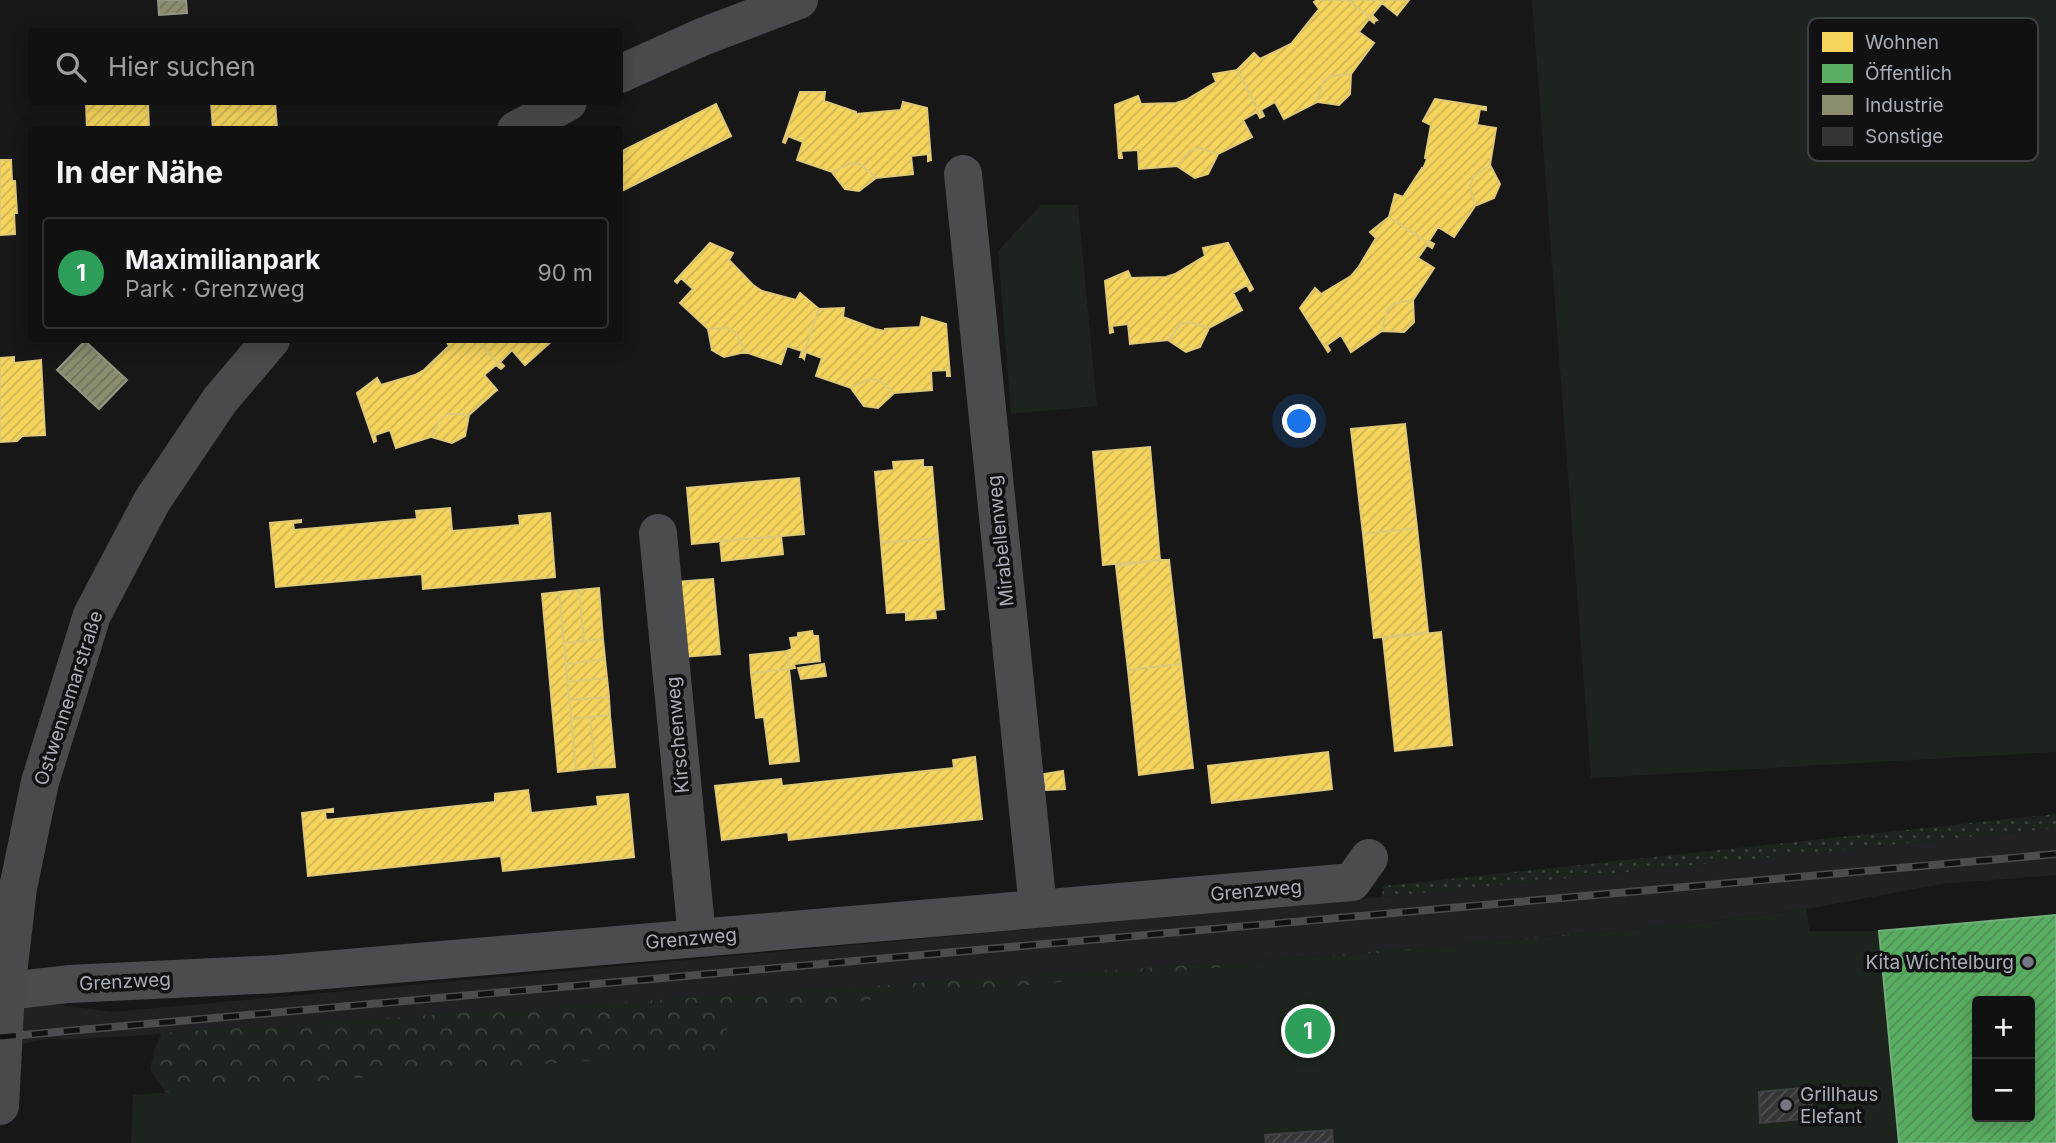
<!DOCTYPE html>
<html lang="de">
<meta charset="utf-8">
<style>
:root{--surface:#111;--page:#1e1f1f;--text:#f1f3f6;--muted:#9c9d9f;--line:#303131;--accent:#757880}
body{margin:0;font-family:Inter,sans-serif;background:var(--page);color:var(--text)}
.controls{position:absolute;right:21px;bottom:21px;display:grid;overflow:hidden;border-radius:7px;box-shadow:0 4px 18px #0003}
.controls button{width:63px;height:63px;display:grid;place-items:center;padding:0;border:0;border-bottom:2px solid var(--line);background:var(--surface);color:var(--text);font:35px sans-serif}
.you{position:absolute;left:1300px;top:422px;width:24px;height:24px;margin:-18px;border:5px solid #fff;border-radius:50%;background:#1a73e8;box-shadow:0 0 0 10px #1a73e833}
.badge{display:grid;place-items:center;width:46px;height:46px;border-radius:50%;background:var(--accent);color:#fff;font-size:23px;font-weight:700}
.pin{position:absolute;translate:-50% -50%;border:4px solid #fff;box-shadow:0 2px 7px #0006}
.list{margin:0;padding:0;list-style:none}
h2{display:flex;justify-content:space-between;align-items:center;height:91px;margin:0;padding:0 28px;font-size:30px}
h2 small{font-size:23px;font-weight:400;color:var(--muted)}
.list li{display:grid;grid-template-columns:46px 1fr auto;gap:21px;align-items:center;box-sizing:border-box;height:112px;margin:0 14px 14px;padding:0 14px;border:2px solid var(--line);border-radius:7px}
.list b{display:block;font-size:26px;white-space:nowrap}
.list p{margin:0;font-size:23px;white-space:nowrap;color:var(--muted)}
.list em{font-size:23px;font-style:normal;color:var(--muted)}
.icon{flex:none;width:38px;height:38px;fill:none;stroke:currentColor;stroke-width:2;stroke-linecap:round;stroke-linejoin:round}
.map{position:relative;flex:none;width:2056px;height:1143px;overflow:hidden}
.search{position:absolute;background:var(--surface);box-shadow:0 4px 18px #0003;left:28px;top:28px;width:595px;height:77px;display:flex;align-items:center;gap:18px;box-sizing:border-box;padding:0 24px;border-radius:7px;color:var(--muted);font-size:26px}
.panel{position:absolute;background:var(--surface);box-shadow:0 4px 18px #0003;left:28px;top:126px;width:595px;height:217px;border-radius:7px}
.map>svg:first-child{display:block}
</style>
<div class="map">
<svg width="2056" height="1143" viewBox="0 0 2056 1143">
<defs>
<pattern id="grass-dots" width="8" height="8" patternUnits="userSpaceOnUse" patternTransform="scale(1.75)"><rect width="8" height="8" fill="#1d241e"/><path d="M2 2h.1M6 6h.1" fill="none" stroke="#3b413d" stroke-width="1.8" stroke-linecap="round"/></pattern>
<pattern id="forest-crowns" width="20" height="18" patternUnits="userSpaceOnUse" patternTransform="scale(1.75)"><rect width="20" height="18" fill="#1d241e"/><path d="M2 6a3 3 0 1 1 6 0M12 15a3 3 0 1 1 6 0" fill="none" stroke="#3b413d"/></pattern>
<pattern id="homes-hatch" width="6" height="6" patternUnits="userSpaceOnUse" patternTransform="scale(1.75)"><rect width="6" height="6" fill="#f6d55c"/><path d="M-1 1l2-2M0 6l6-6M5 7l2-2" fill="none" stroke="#cfb555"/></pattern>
<pattern id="public-hatch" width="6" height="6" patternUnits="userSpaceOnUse" patternTransform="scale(1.75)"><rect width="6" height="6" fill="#5aae61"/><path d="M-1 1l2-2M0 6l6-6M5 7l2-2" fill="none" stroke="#509056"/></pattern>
<pattern id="industry-hatch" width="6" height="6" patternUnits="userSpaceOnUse" patternTransform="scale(1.75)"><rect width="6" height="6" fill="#8c8c6e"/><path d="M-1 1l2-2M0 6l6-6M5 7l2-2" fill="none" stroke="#71725e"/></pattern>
<pattern id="building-hatch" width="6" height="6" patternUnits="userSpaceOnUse" patternTransform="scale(1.75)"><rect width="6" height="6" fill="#353536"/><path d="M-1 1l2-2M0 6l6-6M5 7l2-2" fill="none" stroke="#4f5051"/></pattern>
</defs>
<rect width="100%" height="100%" fill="#171717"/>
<path fill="#212123" d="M2056 828V875L1942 884 1807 909 1690 924 1324 956 86 1039H48L0 1048V1008L48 1003 112 1012 1382 897Z"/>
<path fill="url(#grass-dots)" d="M2056 814V828L1382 897 1383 886Z"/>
<path fill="url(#forest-crowns)" d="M1690 924 1254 1143 916 1054 416 1074 166 1093 150 1070 155 1047 162 1033 1324 956Z"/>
<path fill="#1d241e" d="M1532 0H2056V752L1591 778Z
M1041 205H1078L1097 406 1011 414 998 251Z
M1807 909 1809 931H1879L1899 1143H131L133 1095 729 1050 726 1013 1690 924Z"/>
<path fill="url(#homes-hatch)" stroke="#dfc978" stroke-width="2" d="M1317 0H1348L1375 21 1374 23 1369 19 1359 32 1374 43 1351 74 1331 76 1323 82 1317 102 1284 119 1275 102 1261 110 1264 116 1262 117 1237 70 1254 53 1260 59 1291 44 1319 9 1314 2Z
M1348 0H1409L1397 15 1382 3 1372 15 1377 20 1375 21Z
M1237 70 1262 117 1260 118 1257 112 1243 120 1252 137 1218 154 1199 148 1190 151 1177 166 1139 169 1138 150 1121 151 1122 158H1119L1115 105 1138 96 1141 104 1176 103 1186 100 1216 82 1213 74Z
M1351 74 1350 94 1339 105 1317 102 1323 82 1331 76Z
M800 92H825L824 101 856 112V114L901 110 903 102 927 108 931 160 928 161V154L911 156 913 174 876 178 860 164 851 163 832 172 797 160 803 142 788 136 785 143 783 142Z
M1435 99 1486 107V110L1480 109 1477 125 1496 128 1490 165 1473 177 1470 186 1475 206 1454 237 1438 227 1429 241 1434 244 1433 246 1389 217 1395 194 1403 197 1422 168 1423 169 1427 159 1425 158 1431 125 1423 121Z
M86 102H148L149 130H87Z
M211 102H275L277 128 213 130Z
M716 104 731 136 620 192V152Z
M1199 148 1218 154 1208 174 1195 178 1177 166 1190 151Z
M0 160H11L12 181H15L17 213H14L15 234 0 235Z
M851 163 860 164 876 178 859 191 845 189 832 172Z
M1490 165 1500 184 1494 198 1475 206 1470 186 1473 177Z
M1389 217 1433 246 1432 248 1427 245 1418 258 1434 268 1413 300 1393 304 1387 311 1382 331 1351 352 1341 335 1327 345 1330 350 1328 352 1300 308 1315 288 1321 294 1351 276 1358 268 1376 238 1370 232Z
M710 243 733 253 729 260 753 285 762 291 796 300 800 293 819 309 802 357H800L802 351 787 346 781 364 745 352 736 333 728 328 708 329 680 303 693 289 681 278 677 283 675 281Z
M1228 243 1253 289 1250 291 1247 285 1233 293 1242 310 1209 328 1190 322 1181 324 1168 340 1130 344 1128 324 1112 326 1113 332 1110 333 1105 281 1128 271 1131 278 1166 277 1175 274 1205 256 1203 248Z
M1413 300 1414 322 1404 332 1382 331 1387 311 1393 304Z
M844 308 843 317 875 329 885 331V329L920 327 922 317 946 324 950 376H947V370L931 371 932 390 894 393 879 380 869 379 851 388 816 376 822 358 806 352 804 359 802 357 819 309Z
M1190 322 1209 328 1200 347 1186 352 1168 340 1181 324Z
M728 328 736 333 745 352 724 357 712 350 708 329Z
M446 340H477L502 368 501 369 496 365 484 375 497 390 469 415 449 414 441 419 431 437 396 448 390 430 375 435 376 441 374 442 357 393 377 378 381 385 415 375 424 370 449 346Z
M477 340H553L525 365 512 350 500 362 504 366 502 368Z
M14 357V363L41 360 45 435 22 436 17 441 0 442V358Z
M869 379 879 380 894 393 878 408 864 406 851 388Z
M449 414 469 415 465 436 452 443 431 437 441 419Z
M1405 424 1417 528 1363 534 1351 429Z
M1150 447 1160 560 1103 565 1093 452Z
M923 460V467H932L938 538 881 543 875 472 894 470 893 462Z
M799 478 804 534 692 544 687 488Z
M450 508 452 531 520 525 519 516 550 513 555 577 423 589 422 574 276 587 270 523 301 520V522L293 523 294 530 417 519 416 511Z
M1417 528 1428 632 1374 638 1363 534Z
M781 536 783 554 722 561 720 541Z
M938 538 944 609 935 610 936 618 906 620V612L887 613 881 543Z
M1160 560H1169L1181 664 1128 670 1116 566Z
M713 579 720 654 682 657 676 582Z
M599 588 603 639 584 641 579 590Z
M579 590 584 641 564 643 559 592Z
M559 592 576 770 558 772 542 594Z
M812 631 813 636H818L820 661 794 664 795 668 789 669 787 651 792 649 790 638 798 637V633Z
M1441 632 1452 745 1395 751 1383 638Z
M603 639 605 659 566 664 564 643Z
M787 651 789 669 751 673 750 655Z
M605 659 607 678 567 682 566 664Z
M824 664 826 676 801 679 798 668Z
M1181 664 1193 768 1139 775 1128 670Z
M789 669 799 761 770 764 764 717 756 718 751 673Z
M607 678 609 697 569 700 567 682Z
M609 697 610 715 571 719 569 700Z
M610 715 615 767 595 768 590 717Z
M590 717 595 768 576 770 571 719Z
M1328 752 1332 789 1212 803 1208 766Z
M975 757 982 819 789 840 788 832 722 840 715 786 781 779 782 786 954 768 953 760Z
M1063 771 1065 789 1046 790 1044 774Z
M528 790 531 813 598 806 597 797 628 794 634 857 503 871 501 856 308 876 302 813 333 809V812H325L326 820 495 802V794Z"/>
<path fill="url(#public-hatch)" stroke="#71ae7b" stroke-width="2" fill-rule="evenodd" d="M2056 915V1143H1899L1879 931ZM1977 1001H2030V1117H1977Z"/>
<path fill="url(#industry-hatch)" stroke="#949684" stroke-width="2" d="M158 0H186L187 13 159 15Z
M85 341 127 380 99 409 57 370Z"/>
<path fill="url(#building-hatch)" stroke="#3f4043" stroke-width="2" d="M1810 1087 1813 1118 1760 1123 1759 1092Z
M1332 1130 1333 1143H1266L1265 1135Z"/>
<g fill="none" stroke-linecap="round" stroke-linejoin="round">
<path stroke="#4b4c50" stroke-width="38" d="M963 174 1038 908
M658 533 697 937
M0 992 69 984 278 974 1352 882 1369 858"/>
<path stroke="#4a4a4e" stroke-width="38" d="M620 74 702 37 799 0
M516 130 568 102
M0 1106 6 991 18 888 40 782 92 615 152 501 220 400 271 340"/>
<defs>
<path id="rail" d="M0 1037 2056 854"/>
</defs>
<use href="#rail" stroke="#4b4c4f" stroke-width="8"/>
<use href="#rail" stroke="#111113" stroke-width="5" stroke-dasharray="16" stroke-linecap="butt"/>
</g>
<g fill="#757880" stroke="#111113" stroke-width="2.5">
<circle cx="2028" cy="962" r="7"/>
<circle cx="1786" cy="1105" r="7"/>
</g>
<g text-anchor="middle" stroke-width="7" stroke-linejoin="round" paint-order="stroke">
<g font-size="19" fill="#a8adb8" stroke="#111113">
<text transform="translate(1000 541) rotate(-96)" y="7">Mirabellenweg</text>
<text transform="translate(68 698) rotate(-72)" y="7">Ostwennemarstraße</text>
<text transform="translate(677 735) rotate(-95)" y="7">Kirschenweg</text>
<text transform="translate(1256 890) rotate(-5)" y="7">Grenzweg</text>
<text transform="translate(691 938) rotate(-5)" y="7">Grenzweg</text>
<text transform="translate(125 981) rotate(-3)" y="7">Grenzweg</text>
</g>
<g font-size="19" fill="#a8adb8" stroke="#111113" text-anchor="end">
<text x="2014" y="969">Kita Wichtelburg</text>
<text x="1800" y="1101" text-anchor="start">Grillhaus<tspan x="1800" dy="22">Elefant</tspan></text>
</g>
</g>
<rect x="1808" y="18" width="230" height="143" rx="10" fill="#111113" stroke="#3e4045" stroke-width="2"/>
<rect x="1822" y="32" width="31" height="20" fill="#f6d55c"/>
<rect x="1822" y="64" width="31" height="19" fill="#5aae61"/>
<rect x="1822" y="95" width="31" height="20" fill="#8c8c6e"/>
<rect x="1822" y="127" width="31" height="19" fill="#353536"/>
<g font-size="19" fill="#a8adb8">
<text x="1865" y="49">Wohnen</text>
<text x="1865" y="80">Öffentlich</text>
<text x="1865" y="112">Industrie</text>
<text x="1865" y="143">Sonstige</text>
</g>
</svg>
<div class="controls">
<button>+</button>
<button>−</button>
</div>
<div class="you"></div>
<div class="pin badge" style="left:1308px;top:1031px;background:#2e9e5b">1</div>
<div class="search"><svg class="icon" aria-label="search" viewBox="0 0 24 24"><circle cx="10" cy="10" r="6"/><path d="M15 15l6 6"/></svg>Hier suchen</div>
<section class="panel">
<h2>In der Nähe<small></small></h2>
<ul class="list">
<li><span class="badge" style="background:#2e9e5b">1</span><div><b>Maximilianpark</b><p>Park · Grenzweg</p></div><em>90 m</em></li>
</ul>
</section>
</div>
